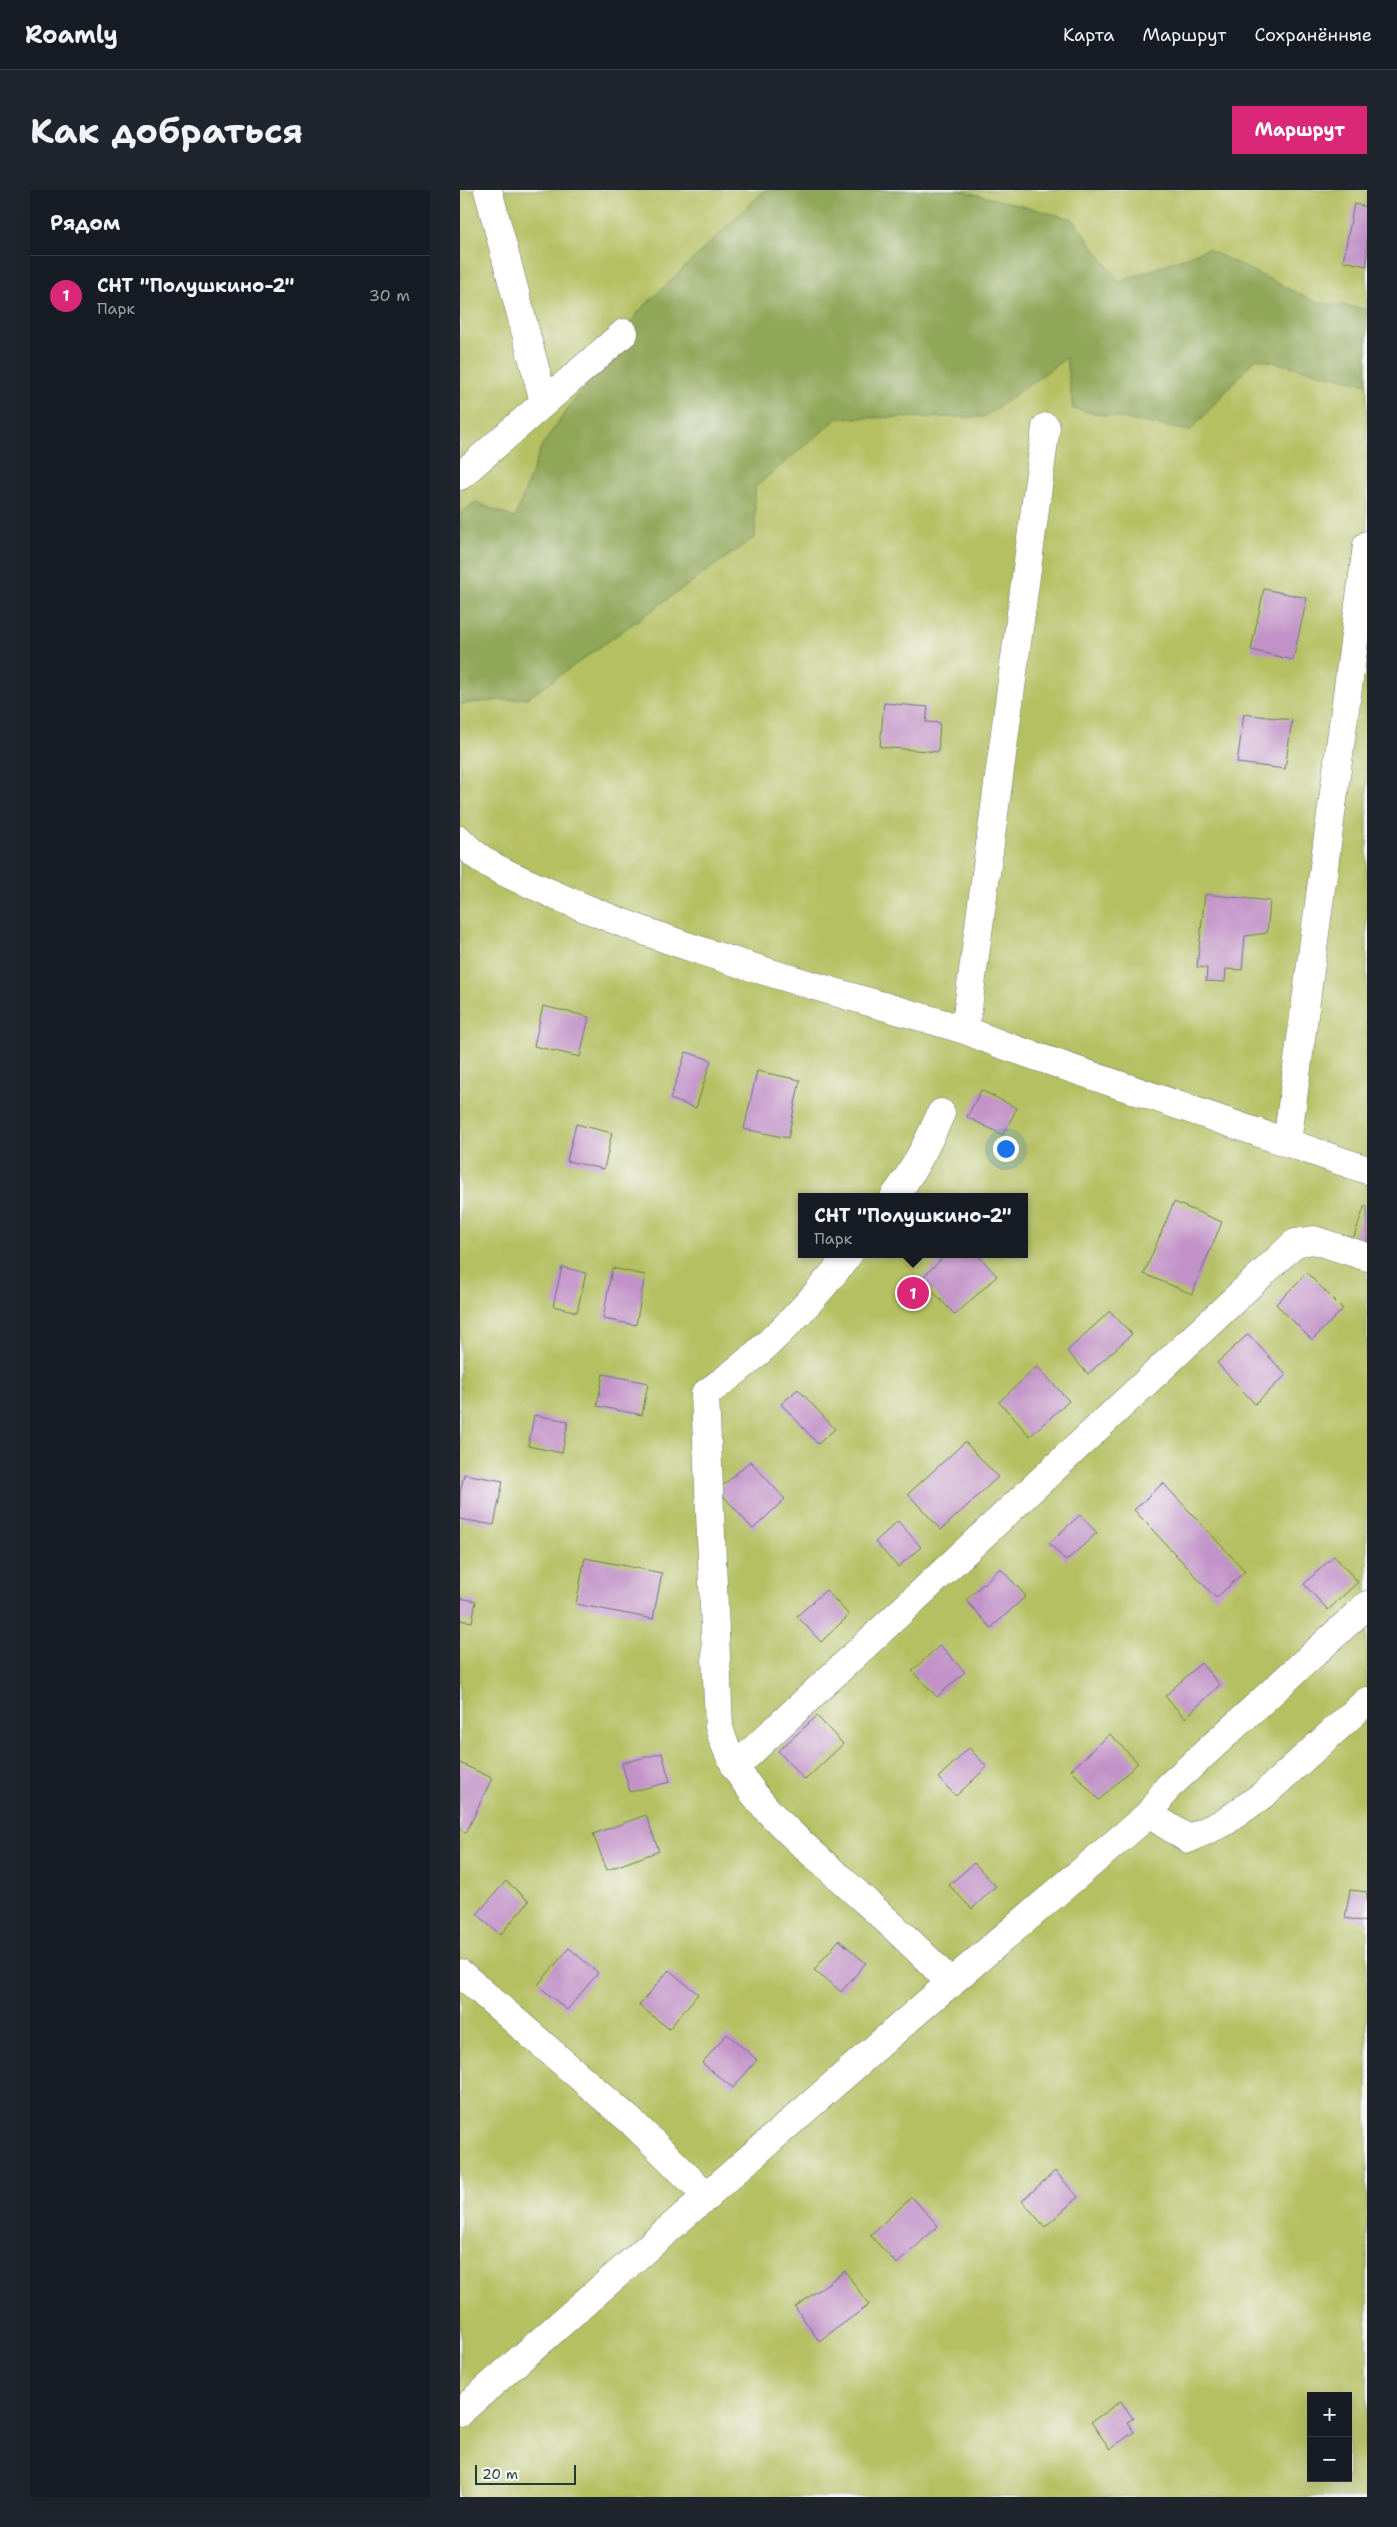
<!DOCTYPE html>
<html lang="ru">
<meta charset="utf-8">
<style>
:root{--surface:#171b24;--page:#20242c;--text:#f1f3f6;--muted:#9ea1a6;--line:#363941;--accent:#db2777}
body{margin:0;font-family:"Shantell Sans",sans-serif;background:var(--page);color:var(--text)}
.controls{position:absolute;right:15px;bottom:15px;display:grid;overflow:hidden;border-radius:0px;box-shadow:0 5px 20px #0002}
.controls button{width:45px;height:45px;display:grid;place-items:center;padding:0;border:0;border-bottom:1px solid var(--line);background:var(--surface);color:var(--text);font:25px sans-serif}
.scale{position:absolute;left:15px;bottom:12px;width:101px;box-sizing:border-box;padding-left:5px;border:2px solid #1f3d34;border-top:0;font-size:14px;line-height:18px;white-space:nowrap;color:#1f3d34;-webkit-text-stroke:4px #f6f6f2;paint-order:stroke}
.you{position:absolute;left:545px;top:958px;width:18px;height:18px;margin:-12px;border:4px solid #fff;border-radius:50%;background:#1a73e8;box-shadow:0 0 0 8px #1a73e833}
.badge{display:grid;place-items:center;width:32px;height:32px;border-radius:50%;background:var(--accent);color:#fff;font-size:16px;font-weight:700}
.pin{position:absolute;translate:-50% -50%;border:2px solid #fff;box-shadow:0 1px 5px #0006}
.popup{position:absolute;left:338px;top:1003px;width:230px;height:65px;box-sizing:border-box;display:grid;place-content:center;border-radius:0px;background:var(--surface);filter:drop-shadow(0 1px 4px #0005);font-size:16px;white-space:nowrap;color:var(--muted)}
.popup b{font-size:19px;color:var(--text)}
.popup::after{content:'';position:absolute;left:50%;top:100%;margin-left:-10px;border:10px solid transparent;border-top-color:var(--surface)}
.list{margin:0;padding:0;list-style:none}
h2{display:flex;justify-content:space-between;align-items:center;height:65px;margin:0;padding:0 20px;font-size:21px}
h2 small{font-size:16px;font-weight:400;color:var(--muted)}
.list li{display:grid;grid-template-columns:32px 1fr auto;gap:15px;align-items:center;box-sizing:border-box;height:80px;padding:0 20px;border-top:1px solid var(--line)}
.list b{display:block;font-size:19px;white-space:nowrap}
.list p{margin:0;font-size:16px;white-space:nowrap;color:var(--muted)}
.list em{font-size:16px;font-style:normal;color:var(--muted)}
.map{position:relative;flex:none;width:907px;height:2307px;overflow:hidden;border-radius:0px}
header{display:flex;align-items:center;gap:30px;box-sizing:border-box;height:70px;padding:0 25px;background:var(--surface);border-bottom:1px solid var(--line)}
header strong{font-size:24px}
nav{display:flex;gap:28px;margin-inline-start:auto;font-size:18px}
.intro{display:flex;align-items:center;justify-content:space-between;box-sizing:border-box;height:120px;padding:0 30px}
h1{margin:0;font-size:35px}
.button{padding:12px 22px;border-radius:0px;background:var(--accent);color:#fff;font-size:18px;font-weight:700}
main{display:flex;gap:30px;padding:0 30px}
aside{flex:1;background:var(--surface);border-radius:0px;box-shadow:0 5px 20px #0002}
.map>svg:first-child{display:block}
</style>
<header>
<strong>Roamly</strong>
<nav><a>Карта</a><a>Маршрут</a><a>Сохранённые</a></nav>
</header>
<div class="intro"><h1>Как добраться</h1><a class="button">Маршрут</a></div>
<main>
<aside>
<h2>Рядом<small></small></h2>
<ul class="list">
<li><span class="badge">1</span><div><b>СНТ &quot;Полушкино-2&quot;</b><p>Парк</p></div><em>30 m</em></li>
</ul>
</aside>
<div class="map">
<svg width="907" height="2307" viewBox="0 0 907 2307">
<rect width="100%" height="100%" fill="#f6f6f2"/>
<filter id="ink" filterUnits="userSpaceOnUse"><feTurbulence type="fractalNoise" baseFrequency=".02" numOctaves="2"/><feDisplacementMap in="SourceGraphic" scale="10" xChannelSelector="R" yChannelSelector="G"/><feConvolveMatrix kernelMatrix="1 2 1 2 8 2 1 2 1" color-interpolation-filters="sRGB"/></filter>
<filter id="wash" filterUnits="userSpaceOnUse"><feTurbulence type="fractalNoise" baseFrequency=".0096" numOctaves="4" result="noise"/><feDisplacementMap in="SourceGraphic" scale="20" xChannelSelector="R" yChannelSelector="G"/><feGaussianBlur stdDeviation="1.12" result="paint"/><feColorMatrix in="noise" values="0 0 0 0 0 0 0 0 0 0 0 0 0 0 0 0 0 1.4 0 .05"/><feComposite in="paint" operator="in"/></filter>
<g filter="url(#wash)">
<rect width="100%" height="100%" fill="#f2e6d1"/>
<path fill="#b5c062" stroke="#6a7e4b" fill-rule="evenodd" d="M0 0H907V2307H0ZM342 1007H564V1064H342ZM851 2206H888V2288H851Z"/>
<path fill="#90a658" stroke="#587246" d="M305 0H499L613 29 659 92 747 59 856 112 907 119V194L796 168 730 241 613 219 606 168 524 227 378 228 295 297V347L68 508 0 514V324L15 312 55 328 82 255 179 121Z"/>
<g id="blocks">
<path fill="#c191c7" d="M894 14 907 17V76L883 71Z
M804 399 847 408 833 470 791 460Z
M424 513 468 517 466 532 480 533 478 562 420 557Z
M784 524 832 530 825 579 777 573Z
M745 704 810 711 807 743 785 746 782 780 766 779 765 792 746 791 747 778 737 777Z
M83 816 129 827 120 867 74 856Z
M226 862 251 870 236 918 210 909Z
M297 881 340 890 328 948 284 939Z
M521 900 557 918 543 945 507 927Z
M116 934 152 943 144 979 107 971Z
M714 1012 762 1032 732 1104 684 1084Z
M905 1015 907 1016V1060L891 1055Z
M487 1064H517L537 1086 495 1125 461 1089Z
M102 1077 126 1083 117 1122 93 1116Z
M152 1078 185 1085 176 1135 143 1129Z
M847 1083 883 1119 852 1150 816 1114Z
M650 1121 672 1144 628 1184 607 1161Z
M788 1144 826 1185 795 1214 757 1173Z
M577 1176 609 1211 570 1246 539 1212Z
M143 1184 188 1193 182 1225 137 1216Z
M338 1199 375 1239 358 1254 321 1214Z
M74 1225 108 1231 102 1263 68 1256Z
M505 1252 538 1287 481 1340 448 1304Z
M290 1271 325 1309 293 1339 258 1300Z
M4 1284 43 1291 34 1335 0 1329V1303Z
M703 1293 785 1381 756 1408 674 1320Z
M620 1325 637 1343 606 1371 589 1353Z
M438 1331 461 1357 438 1377 415 1352Z
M874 1366 898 1392 868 1420 844 1394Z
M125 1368 202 1383 193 1429 116 1414Z
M540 1378 566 1406 531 1438 506 1410Z
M366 1400 389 1425 361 1452 337 1426Z
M0 1408 16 1411 12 1432 0 1430Z
M480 1455 505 1482 477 1507 452 1481Z
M741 1473 760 1495 725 1528 705 1506Z
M357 1526 383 1554 345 1590 318 1561Z
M650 1544 678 1573 639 1610 611 1580Z
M509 1558 527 1577 496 1606 478 1588Z
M202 1563 210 1592 170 1602 162 1573Z
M0 1573 32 1588 6 1643 0 1640Z
M186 1625 199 1661 147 1680 133 1644Z
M514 1673 536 1696 512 1719 489 1695Z
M46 1691 69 1711 40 1745 17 1724Z
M890 1700 907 1702V1732L885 1728Z
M379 1750 406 1773 381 1802 354 1780Z
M109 1758 138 1783 107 1820 78 1795Z
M209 1780 238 1804 209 1839 179 1815Z
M267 1844 297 1870 273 1898 242 1873Z
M595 1981 618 2007 585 2037 562 2011Z
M452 2007 478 2036 437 2074 410 2045Z
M385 2081 409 2115 359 2151 335 2117Z
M661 2211 673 2229 667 2232 674 2242 650 2259 631 2232Z"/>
</g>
</g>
<g filter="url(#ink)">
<use href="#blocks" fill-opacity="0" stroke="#69786b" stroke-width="1"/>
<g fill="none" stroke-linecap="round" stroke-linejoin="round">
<defs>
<path id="minor" d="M28 0 84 212
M0 286 164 143
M0 650C22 676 58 688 88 702 221 762 365 798 505 840L540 854 907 980
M505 840 586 237
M827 953 907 355
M434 1007C454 981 468 953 481 923
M389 1064C348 1117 301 1166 245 1204L259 1537C276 1601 333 1646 381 1689 418 1723 457 1756 491 1794
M275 1577 835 1053 854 1050 907 1067
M689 1624 728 1649 765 1632 804 1604 907 1511
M0 1783 173 1933 248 2007
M0 2222 461 1818 689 1624 708 1597 907 1415"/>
</defs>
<use href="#minor" stroke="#69786b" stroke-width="29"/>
<use href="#minor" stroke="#fff" stroke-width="28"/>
</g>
</g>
</svg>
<div class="controls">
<button>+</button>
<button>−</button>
</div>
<div class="scale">20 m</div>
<div class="you"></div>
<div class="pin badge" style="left:453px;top:1103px">1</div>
<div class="popup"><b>СНТ &quot;Полушкино-2&quot;</b>Парк</div>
</div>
</main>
